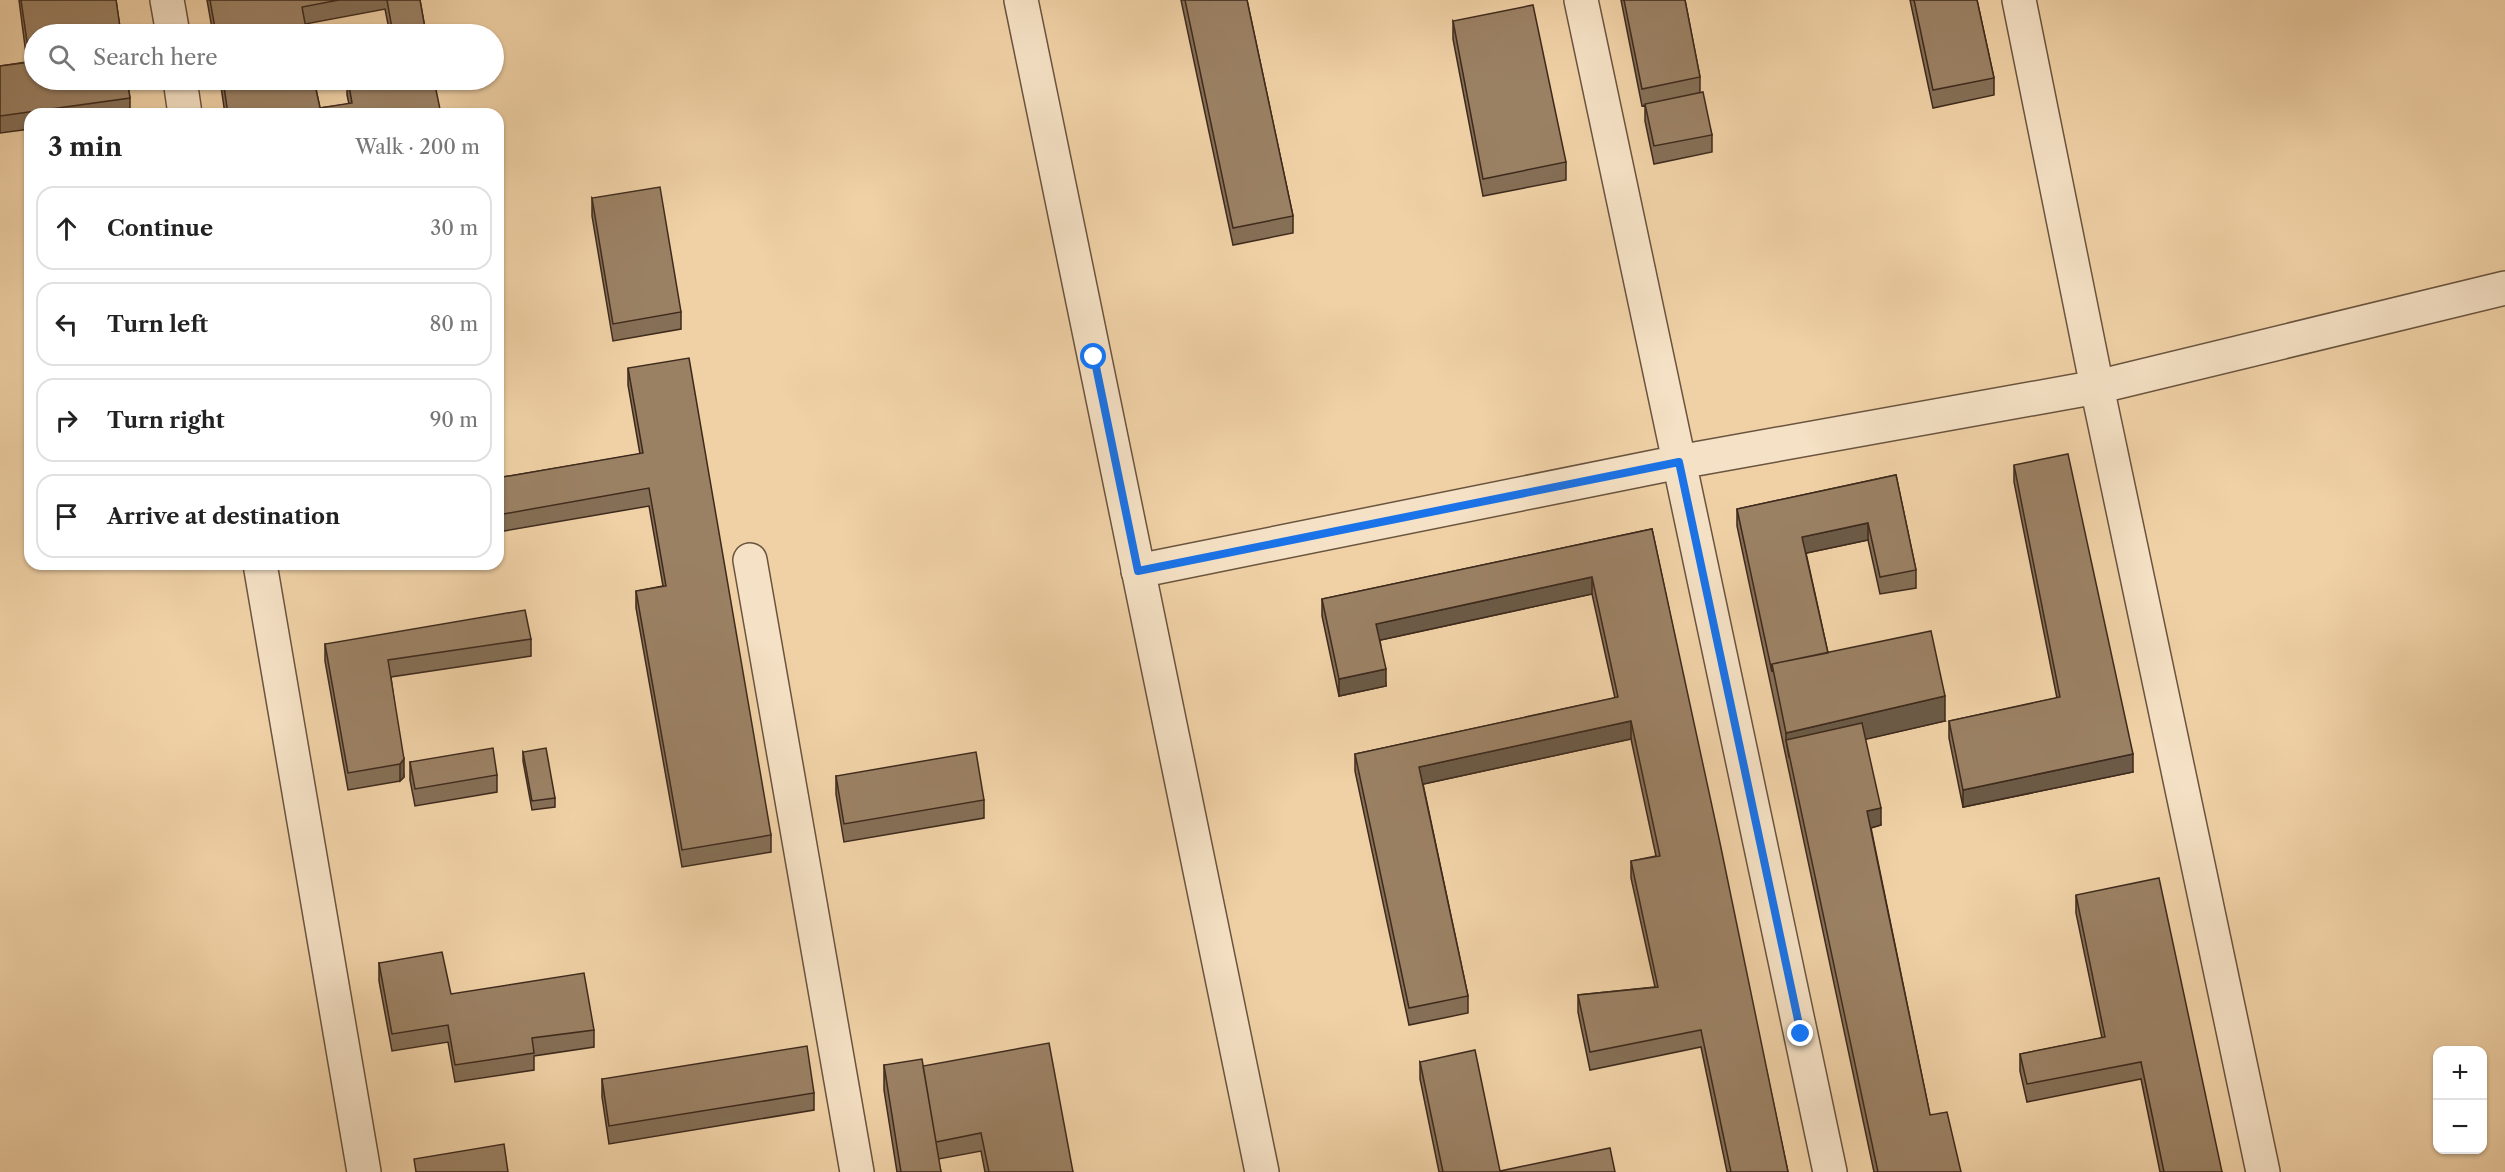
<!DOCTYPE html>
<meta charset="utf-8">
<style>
:root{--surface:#fff;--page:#f6f6f6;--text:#222;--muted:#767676;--line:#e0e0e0}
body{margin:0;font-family:"Libre Caslon Text",serif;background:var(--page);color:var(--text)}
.controls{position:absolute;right:18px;bottom:18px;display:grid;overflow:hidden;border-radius:12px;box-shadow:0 2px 4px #0004}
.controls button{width:54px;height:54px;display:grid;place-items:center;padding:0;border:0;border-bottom:2px solid var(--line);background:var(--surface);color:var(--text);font:30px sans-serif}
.stop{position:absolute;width:18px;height:18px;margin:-14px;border:4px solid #1a73e8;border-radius:50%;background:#fff}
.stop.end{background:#1a73e8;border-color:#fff;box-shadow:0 2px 6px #0008}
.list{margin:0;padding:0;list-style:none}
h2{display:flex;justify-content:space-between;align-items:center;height:78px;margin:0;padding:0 24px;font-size:26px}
h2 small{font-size:20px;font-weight:400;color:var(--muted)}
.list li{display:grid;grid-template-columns:39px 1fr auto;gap:18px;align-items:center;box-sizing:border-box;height:84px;margin:0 12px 12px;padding:0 12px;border:2px solid var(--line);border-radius:18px}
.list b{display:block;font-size:22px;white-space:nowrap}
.list em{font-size:20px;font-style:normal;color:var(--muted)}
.icon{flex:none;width:33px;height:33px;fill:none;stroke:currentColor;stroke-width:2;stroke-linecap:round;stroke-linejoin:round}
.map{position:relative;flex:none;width:2505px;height:1172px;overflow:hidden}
.search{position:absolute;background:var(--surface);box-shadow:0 2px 4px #0004;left:24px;top:24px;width:480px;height:66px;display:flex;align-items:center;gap:15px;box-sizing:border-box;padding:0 21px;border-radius:33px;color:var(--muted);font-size:22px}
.panel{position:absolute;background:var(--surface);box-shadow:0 2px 4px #0004;left:24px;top:108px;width:480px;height:462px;border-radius:18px}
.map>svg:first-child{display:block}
</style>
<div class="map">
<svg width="2505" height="1172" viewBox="0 0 2505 1172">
<rect width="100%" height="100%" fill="#f0d1a6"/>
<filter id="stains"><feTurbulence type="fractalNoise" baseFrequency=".00333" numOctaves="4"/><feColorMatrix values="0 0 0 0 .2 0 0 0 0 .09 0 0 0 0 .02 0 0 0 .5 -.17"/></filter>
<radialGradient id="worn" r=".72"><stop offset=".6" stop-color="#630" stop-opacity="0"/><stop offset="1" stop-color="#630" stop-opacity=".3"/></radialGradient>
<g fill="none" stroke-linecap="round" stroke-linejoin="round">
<defs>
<path id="minor" d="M167 0 173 34
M1581 0 1830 1172
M2019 0 2097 387 2263 1172
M180 80 185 114
M750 560 857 1172
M260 564 364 1172
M1138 571 1679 462 2097 387 2505 288"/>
<path id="tertiary" d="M1021 0 1262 1172"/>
</defs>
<use href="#minor" stroke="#6a543f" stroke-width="36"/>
<use href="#tertiary" stroke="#6a543f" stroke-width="36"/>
<use href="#minor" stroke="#f5e1c5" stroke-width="33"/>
<use href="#tertiary" stroke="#f5e1c5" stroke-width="33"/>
</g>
<path fill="#856f56" stroke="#3e2a1d" stroke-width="1.5" d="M19 0H116L130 98V114H30V129L0 133V66L27 62Z
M207 0H420L426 34H390L385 9 305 24 307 34H213Z
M1181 0H1247L1293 216V233L1233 245Z
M1621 0H1685L1700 77V92L1712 135V152L1654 164 1645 121V105L1642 106Z
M1910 0H1977L1994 78V95L1933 108Z
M1453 21 1566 162V180L1483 196 1453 39Z
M220 80H314L320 108 349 104 347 95V80L441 114H225Z
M592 198 681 312V329L613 341 592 216Z
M628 368 771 835V852L682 867 636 608V591L663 586 649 506 498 532V448L503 477 640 454 628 385Z
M2014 465 2133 772 1963 807 1949 738V721L2057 698 2014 482Z
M1896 475 1916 570V588L1880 594 1868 540 1806 553 1828 653 1945 721 1865 739 1881 825 1871 828 1930 1115 1961 1172H1874L1737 526V509Z
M1652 529 1788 1172H1727L1701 1047 1590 1070 1578 1012V995L1655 987 1631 878V861L1656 856 1631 739 1423 784 1468 996V1013L1409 1025 1355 771V754L1615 698 1592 594 1380 640 1386 686 1339 696 1322 616V599Z
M531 639V656L391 677 404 777 400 781 348 790 325 661V644Z
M523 752 555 798V807L532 810 523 761Z
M410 762 497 775V792L415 806 410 780Z
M836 776 984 800V818L844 842 836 794Z
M2076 895 2222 1172H2160L2141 1079 2027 1102 2020 1071V1054L2102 1038 2076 913Z
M379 963 451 994 594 1030V1047L534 1056V1070L455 1082 448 1042 392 1051 379 981Z
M1420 1062 1500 1171 1615 1172H1439L1420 1079Z
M884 1065 923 1066 1073 1172H985L981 1151 938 1159 941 1172H897L884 1090Z
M602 1079 814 1093V1110L609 1144 602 1097Z"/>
<path fill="#6c5a46" stroke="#3e2a1d" stroke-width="1.5" d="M1868 523V540L1802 554V537Z
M1592 577V594L1376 641V624Z
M1386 669V686L1339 696V679Z
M1945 696V721L1789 757 1786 740V733Z
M1631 721V739L1419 785V767Z
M2133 754V772L1963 807V790Z
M404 759V777L400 781V764Z
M1881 808V825L1867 829V811Z"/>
<path fill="#9b8164" stroke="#3e2a1d" stroke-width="1.5" d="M21 0H116L121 34H34V80H127L130 98 0 116V66L30 62Z
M210 0H339L302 7 307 34H216Z
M387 0H420L426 34H393Z
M1185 0H1247L1293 216 1233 228Z
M1624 0H1685L1700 77 1642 89Z
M1914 0H1977L1994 78 1933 90Z
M1533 5 1566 162 1483 179 1453 21Z
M223 80H314L320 108 352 103 348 80H434L441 114H228Z
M1703 92 1712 135 1654 146 1645 104Z
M660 187 681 312 613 324 592 198Z
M689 358 771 835 682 850 636 591 666 586 649 488 498 515V448L503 477 643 453 628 368Z
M2068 454 2133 754 1963 790 1949 721 2060 697 2014 465Z
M1896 475 1916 570 1880 577 1868 523 1802 537 1828 653 1772 664V672L1737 509Z
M1652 529 1720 843 1788 1172H1731L1701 1030 1590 1052 1578 995 1658 987 1631 861 1660 856 1631 721 1419 767 1468 996 1409 1008 1355 754 1618 697 1592 577 1376 624 1386 669 1339 679 1322 599Z
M525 610 531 639 388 660 404 759 400 764 348 773 325 644Z
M1931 631 1945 696 1786 733 1772 664Z
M1862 723 1881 808 1867 811 1930 1115 1947 1112 1961 1172H1878L1786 740Z
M493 748 497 775 415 789 410 762Z
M546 748 555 798 532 801 523 752Z
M976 752 984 800 844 824 836 776Z
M2159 878 2222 1172H2164L2141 1062 2027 1084 2020 1054 2105 1037 2076 895Z
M442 952 451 994 584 973 594 1030 532 1038 534 1053 455 1065 448 1025 392 1034 379 963Z
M1049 1043 1073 1172H989L981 1133 936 1142 923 1066Z
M807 1046 814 1093 609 1126 602 1079Z
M1475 1050 1500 1171 1610 1148 1615 1172H1443L1420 1062Z
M922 1059 941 1172H901L884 1065Z
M504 1144 508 1172H416L414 1159Z"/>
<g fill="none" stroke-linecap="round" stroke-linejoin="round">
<path stroke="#1a73e8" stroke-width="8" d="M1094 357 1138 571 1679 462 1801 1034"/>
</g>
<rect width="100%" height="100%" filter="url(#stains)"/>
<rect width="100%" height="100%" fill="url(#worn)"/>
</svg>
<div class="controls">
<button>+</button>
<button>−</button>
</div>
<div class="stop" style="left:1094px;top:357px"></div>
<div class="stop end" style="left:1801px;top:1034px"></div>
<div class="search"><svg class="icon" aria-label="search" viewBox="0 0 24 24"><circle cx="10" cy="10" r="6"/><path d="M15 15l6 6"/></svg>Search here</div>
<section class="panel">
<h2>3 min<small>Walk · 200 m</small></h2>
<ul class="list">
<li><svg class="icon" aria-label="ahead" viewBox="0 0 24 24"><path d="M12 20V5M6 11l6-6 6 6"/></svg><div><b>Continue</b></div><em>30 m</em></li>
<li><svg class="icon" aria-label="left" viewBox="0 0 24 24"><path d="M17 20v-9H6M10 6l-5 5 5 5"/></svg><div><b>Turn left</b></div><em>80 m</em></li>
<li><svg class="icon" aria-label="right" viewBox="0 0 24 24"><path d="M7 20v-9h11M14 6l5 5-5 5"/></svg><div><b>Turn right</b></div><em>90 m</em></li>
<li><svg class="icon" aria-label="arrive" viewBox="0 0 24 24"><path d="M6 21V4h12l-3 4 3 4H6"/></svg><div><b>Arrive at destination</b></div></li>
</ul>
</section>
</div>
